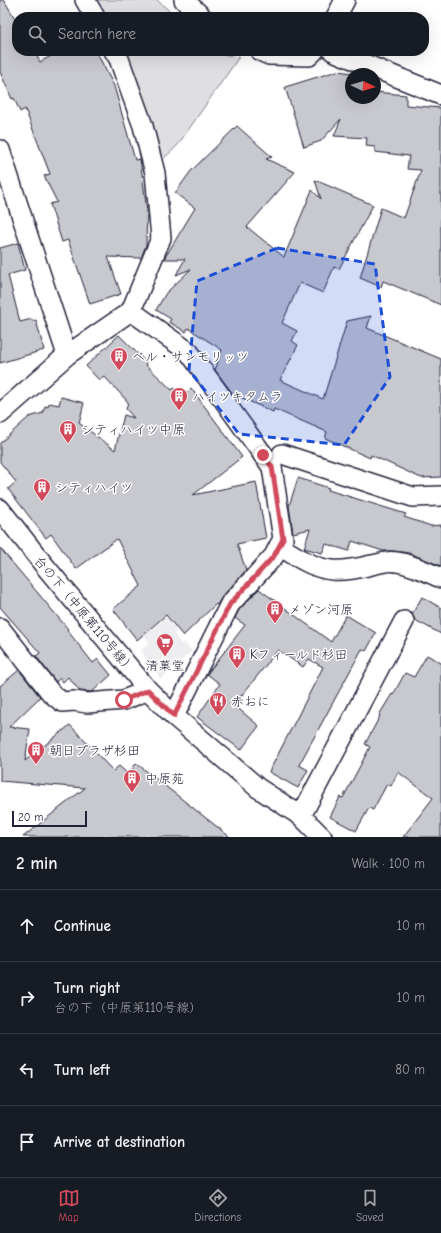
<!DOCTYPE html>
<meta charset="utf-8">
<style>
:root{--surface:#171b24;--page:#242831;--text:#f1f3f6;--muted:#9ea1a6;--line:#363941;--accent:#d1495b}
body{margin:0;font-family:"Comic Neue","Klee One",sans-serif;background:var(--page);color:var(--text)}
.compass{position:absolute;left:345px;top:68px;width:36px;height:36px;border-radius:50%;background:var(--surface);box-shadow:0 4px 16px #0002;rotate:94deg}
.scale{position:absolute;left:12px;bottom:10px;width:75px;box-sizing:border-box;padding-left:4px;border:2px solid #22223b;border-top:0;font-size:11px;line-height:14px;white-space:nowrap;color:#22223b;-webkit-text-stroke:3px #fff;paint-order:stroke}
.stop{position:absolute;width:12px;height:12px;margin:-9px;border:3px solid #d1495b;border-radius:50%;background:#fff}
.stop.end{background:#d1495b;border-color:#fff;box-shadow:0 1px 4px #0008}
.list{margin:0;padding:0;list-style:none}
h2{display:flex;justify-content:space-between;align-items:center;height:52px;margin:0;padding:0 16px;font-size:17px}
h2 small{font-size:13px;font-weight:400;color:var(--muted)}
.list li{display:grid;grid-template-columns:26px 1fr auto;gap:12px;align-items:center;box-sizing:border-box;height:72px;padding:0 16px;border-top:1px solid var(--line)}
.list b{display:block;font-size:15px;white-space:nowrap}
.list p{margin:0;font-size:13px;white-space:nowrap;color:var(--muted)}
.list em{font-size:13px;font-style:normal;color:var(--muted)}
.icon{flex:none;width:22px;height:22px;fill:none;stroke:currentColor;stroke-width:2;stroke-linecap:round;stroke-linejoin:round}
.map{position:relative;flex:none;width:441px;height:837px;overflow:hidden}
.search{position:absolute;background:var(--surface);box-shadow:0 4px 16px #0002;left:12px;right:12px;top:12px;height:44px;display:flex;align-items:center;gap:10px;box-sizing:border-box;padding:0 14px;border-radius:16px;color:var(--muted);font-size:15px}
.sheet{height:340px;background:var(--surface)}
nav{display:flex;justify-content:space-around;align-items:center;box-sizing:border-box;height:56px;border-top:1px solid var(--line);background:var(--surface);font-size:11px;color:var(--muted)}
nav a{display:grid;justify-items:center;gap:2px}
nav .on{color:var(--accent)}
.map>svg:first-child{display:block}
</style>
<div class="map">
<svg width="441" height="837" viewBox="0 0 441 837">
<rect width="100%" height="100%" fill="#fff"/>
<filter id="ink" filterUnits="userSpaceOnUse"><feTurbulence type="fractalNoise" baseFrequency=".025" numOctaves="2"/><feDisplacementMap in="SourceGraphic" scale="8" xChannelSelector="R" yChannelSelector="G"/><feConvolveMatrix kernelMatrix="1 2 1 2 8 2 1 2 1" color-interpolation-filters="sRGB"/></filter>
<g filter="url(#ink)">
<path fill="#eeeef1" d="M166 617 177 631 174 634 181 644 184 642 192 651 161 679 141 650 150 643 144 635Z"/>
<path fill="#dfdfe2" stroke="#80808e" d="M95 0H157L176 17H106Z
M124 51H212L214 53 239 57 177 146 159 163C149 125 142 86 124 51Z"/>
<path fill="#c8c8cf" stroke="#22223b" d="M0 0H4L17 22V51H34L40 62 60 51H96L114 86 135 160 140 159 147 211 146 245 141 258 108 257 121 294 90 304 68 240 62 242 50 204 57 202 44 176 50 174 25 109 20 112 14 98 12 99 0 72Z
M337 71 360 74H351V98H375V92L406 95V105L441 108V305L383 281 381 287 360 278 381 208 404 218 421 170 407 169 409 156 375 152V147L366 146 367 138 334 136 341 119 321 141 304 147 285 87Z
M237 126 272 157 266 159 295 172 247 227 284 257 312 190 321 199 315 180 373 205 339 269 334 267 323 293 300 283 282 323 297 331 292 341 298 345 280 380 323 399 347 321 371 316 367 328 441 359V477L421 478 371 455 370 458 325 438 327 432 274 409 273 412 233 394 215 370 222 350 188 328 186 332 169 322 171 319 156 310 166 293 191 269 176 275 185 259H164L195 208 175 193 191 171Z
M18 243 25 270 8 275 20 322 32 319V321L36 320 44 350 0 363V248Z
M119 335 146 362 145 364 172 390 174 388 183 396 191 388 242 457 193 495 256 482 266 538 237 544 246 570 222 597 217 605 216 604 183 636 166 615 137 640 113 609 141 586 117 539 76 569 51 534 46 538 8 489 16 482 0 462V443L29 417 43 413 45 406 48 407 49 403 59 405 61 397 84 403 79 423 115 450 124 415 134 418 126 409 128 402 104 376 99 380 86 366Z
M298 478 329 488 328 490 406 514 404 517 431 526 441 525V566L409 553 393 551H383L352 541 349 551 326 544 322 553 304 548 310 529 293 533 289 506Z
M0 548 68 629 67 630 93 663 98 659 111 675 92 692 80 691 68 677 63 682 60 678 56 682 36 656 40 653 0 607Z
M259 589 331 642 346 615 376 633 366 651 362 649 299 765 308 770 298 788 269 772 323 667 309 659 303 667 278 650 234 705 259 726 241 750 197 717 220 684 207 674 245 625 235 618 239 610Z
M422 597 441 608V634L415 620 412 614Z
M427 655 441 663V837H403L433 798 398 772 391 786 387 784 373 810 369 808 356 831 330 817 340 797 343 798 370 747 365 744 380 716 379 715 392 694 393 695 405 673 414 677Z
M19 670 40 697 9 727 30 729 25 761 70 725 113 771 119 766 129 775 136 763 230 837H23L85 788 0 781V686Z"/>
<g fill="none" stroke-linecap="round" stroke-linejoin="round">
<defs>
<path id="minor" d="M85 0 95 17
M184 0 202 17
M336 17 345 0
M260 51 269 55 309 56 314 51
M333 51 441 95
M0 150 67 355
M131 311 189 352 272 467 283 539 279 546C294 555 314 569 332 570 350 572 368 565 386 562 401 559 427 572 441 578
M0 414 67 355 131 311 161 238 155 173 143 126 119 59 114 51
M282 454 413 497 441 496
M0 509 44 565 148 690 174 716 258 788 301 816 322 837
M0 628 51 693 62 702 74 701 87 703 124 700 148 690
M174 716 230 604 274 556 279 546
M301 816 404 621"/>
</defs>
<use href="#minor" stroke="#22223b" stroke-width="22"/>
<use href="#minor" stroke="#fff" stroke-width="19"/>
</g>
</g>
<g fill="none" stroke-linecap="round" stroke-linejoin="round" filter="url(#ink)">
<path stroke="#d1495b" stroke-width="5" d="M124 700 148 690 174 716 230 604 274 556 283 539 272 467 263 455"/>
</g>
<path fill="#1d4ed8" fill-opacity="0.2" stroke="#1d4ed8" stroke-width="3" stroke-dasharray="8 5" stroke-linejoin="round" d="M277 248 375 264 390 377 344 445 239 434 189 370 197 281Z"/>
<defs>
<symbol id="building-pin" viewBox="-11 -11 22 30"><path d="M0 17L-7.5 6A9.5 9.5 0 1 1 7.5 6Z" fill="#d1495b" stroke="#fff"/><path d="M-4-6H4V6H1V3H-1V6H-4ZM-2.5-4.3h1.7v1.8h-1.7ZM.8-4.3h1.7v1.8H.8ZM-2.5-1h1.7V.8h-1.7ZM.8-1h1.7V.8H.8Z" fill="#fff"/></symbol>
<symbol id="supermarket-pin" viewBox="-11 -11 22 30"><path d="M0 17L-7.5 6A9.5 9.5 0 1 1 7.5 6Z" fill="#d1495b" stroke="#fff"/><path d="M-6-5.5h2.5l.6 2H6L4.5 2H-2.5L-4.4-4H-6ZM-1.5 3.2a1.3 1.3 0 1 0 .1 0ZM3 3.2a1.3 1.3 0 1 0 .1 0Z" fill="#fff"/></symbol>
<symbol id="restaurant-pin" viewBox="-11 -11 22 30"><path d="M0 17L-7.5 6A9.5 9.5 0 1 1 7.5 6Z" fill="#d1495b" stroke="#fff"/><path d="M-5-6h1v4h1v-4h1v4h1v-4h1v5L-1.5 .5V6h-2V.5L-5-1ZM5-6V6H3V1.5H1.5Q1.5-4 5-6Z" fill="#fff"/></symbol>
</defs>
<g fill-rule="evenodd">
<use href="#building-pin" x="109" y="346" width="20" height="27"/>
<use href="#building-pin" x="169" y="386" width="20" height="27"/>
<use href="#building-pin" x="58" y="419" width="20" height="27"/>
<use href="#building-pin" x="32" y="477" width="20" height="27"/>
<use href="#building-pin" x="265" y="599" width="20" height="27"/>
<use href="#supermarket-pin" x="155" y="632" width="20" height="27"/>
<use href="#building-pin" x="227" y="644" width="20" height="27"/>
<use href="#restaurant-pin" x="208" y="691" width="20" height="27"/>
<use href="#building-pin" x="26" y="740" width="20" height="27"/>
<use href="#building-pin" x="122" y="768" width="20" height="27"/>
</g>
<g text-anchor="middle" stroke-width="3" stroke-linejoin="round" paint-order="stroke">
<g font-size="13" fill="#22223b" stroke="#fff" text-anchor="start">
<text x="132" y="361">ベル・サンモリッツ</text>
<text x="192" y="401">ハイツキタムラ</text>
<text x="81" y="434">シティハイツ中原</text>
<text x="55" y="492">シティハイツ</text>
<text x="288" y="614">メゾン河原</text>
<text x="250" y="659">Kフィールド杉田</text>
<text x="165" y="670" text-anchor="middle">清菓堂</text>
<text x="231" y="706">赤おに</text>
<text x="49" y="755">朝日プラザ杉田</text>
<text x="145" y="783">中原苑</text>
</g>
<g font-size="13" fill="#22223b" stroke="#fff">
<text transform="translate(85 614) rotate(50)" y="5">台の下（中原第110号線）</text>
</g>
</g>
</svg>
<svg class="compass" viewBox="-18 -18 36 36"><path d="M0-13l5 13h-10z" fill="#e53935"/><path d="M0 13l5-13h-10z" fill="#9ea1a6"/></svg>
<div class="scale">20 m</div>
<div class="stop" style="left:124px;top:700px"></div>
<div class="stop end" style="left:263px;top:455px"></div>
<div class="search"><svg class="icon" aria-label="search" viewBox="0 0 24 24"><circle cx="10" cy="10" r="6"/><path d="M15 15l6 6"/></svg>Search here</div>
</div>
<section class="sheet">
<h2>2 min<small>Walk · 100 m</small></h2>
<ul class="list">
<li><svg class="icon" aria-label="ahead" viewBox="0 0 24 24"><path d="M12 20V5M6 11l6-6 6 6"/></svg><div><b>Continue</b></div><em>10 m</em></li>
<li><svg class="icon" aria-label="right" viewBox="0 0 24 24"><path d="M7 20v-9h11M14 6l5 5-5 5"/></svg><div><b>Turn right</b><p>台の下（中原第110号線）</p></div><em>10 m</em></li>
<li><svg class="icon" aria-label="left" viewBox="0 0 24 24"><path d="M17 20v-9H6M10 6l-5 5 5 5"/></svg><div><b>Turn left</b></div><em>80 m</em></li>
<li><svg class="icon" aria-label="arrive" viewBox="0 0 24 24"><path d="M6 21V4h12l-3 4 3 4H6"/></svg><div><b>Arrive at destination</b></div></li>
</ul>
</section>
<nav>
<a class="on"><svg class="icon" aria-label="map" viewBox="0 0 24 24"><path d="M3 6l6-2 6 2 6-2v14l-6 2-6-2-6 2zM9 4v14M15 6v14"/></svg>Map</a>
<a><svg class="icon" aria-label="directions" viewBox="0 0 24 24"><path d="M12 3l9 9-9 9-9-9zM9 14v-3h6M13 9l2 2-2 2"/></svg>Directions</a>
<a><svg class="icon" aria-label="saved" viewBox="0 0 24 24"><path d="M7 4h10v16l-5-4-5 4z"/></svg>Saved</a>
</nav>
